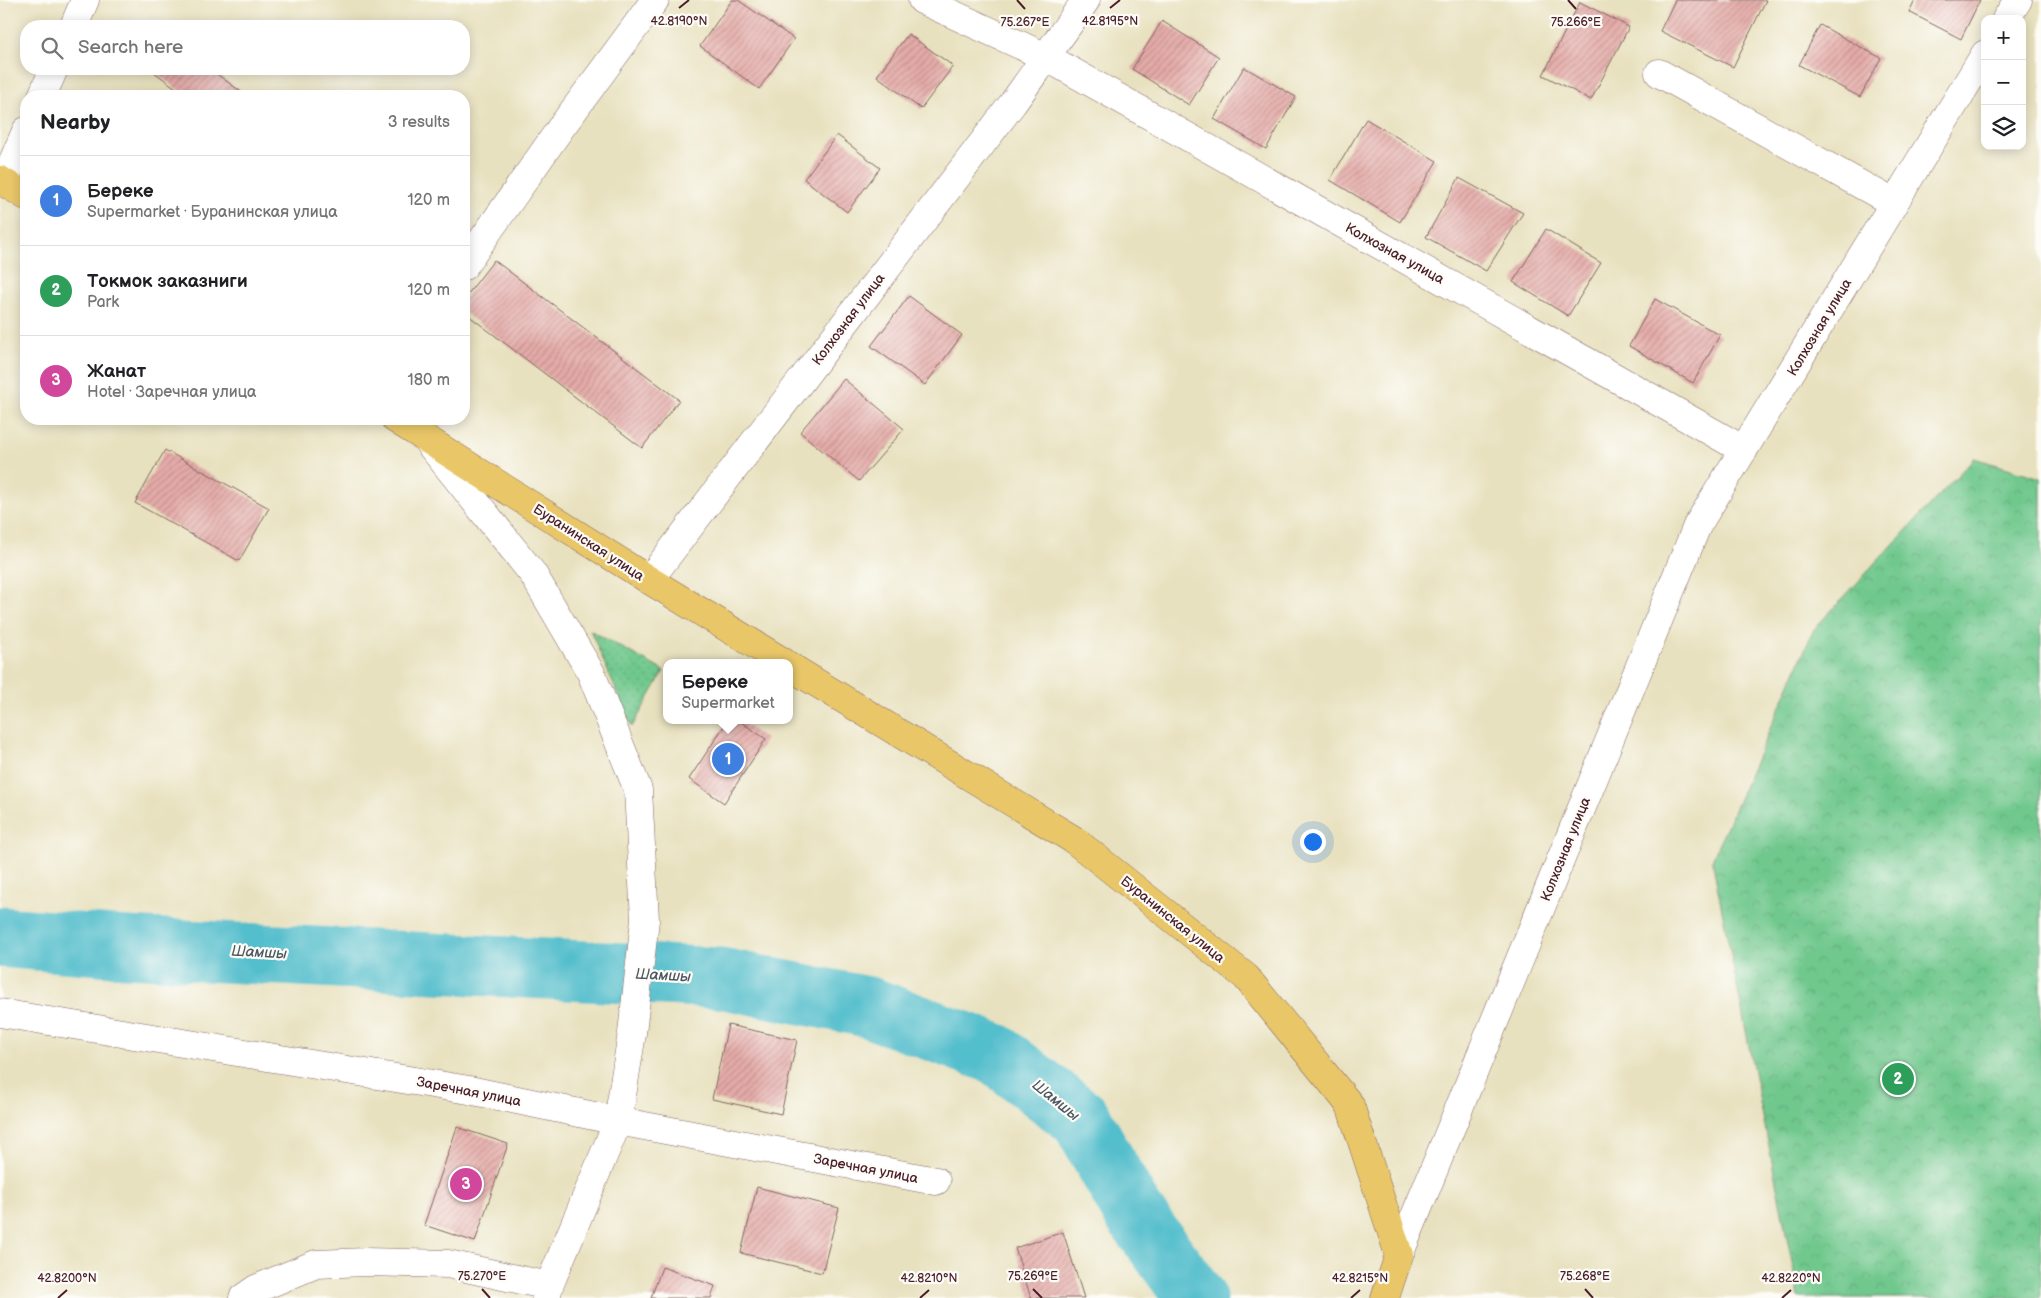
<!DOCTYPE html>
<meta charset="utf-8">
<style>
:root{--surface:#fff;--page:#f2f2f2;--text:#202124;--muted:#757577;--line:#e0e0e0;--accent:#c8321e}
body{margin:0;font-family:"Balsamiq Sans",sans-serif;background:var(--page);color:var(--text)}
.controls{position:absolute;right:15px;top:15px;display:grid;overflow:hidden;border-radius:10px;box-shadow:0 2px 12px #0003}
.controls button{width:45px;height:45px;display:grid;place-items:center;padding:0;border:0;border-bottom:1px solid var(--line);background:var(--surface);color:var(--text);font:25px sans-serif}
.you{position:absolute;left:1312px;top:841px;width:18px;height:18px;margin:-12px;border:4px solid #fff;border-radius:50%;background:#1a73e8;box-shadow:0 0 0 8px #1a73e833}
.badge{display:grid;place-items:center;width:32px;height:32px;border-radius:50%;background:var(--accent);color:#fff;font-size:16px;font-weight:700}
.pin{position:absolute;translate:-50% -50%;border:2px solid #fff;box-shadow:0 1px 5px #0006}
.popup{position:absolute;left:663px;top:659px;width:130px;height:65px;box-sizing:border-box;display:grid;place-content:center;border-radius:10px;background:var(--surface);filter:drop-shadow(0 1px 4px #0005);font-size:16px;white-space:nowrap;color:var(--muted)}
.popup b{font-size:19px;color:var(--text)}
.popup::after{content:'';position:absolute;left:50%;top:100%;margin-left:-10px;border:10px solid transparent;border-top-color:var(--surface)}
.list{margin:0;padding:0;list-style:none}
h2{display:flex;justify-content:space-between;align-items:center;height:65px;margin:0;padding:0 20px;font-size:21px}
h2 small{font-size:16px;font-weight:400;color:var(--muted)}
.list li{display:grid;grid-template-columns:32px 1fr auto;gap:15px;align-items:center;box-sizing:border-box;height:90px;padding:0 20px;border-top:1px solid var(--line)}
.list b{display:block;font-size:19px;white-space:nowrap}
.list p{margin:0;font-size:16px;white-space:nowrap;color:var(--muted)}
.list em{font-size:16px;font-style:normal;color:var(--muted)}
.icon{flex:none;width:28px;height:28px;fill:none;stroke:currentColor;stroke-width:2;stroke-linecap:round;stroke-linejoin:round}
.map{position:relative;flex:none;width:2041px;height:1298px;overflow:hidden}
.search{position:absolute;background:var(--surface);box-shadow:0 2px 12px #0003;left:20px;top:20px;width:450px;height:55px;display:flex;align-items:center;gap:12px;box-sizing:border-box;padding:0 18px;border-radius:20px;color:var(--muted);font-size:19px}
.panel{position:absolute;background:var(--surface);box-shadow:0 2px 12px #0003;left:20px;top:90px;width:450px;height:335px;border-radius:20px}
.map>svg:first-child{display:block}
</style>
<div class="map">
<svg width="2041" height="1298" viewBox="0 0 2041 1298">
<defs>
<pattern id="grass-dots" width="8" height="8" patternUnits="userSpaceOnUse" patternTransform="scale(1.25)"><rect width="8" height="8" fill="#70c88d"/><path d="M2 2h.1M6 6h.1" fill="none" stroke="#62ab7a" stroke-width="1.8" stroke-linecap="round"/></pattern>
<pattern id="park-crowns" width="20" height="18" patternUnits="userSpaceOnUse" patternTransform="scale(1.25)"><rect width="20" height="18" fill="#70c88d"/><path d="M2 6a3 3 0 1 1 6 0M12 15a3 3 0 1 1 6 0" fill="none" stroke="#62ab7a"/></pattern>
<pattern id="building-hatch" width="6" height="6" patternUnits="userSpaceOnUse" patternTransform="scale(1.25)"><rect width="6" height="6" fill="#e5aca9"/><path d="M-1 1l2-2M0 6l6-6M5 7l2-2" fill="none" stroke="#bc8b8a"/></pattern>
</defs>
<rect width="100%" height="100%" fill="#fdfcf7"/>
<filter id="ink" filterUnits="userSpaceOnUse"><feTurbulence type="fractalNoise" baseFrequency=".02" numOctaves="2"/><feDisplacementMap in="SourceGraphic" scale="10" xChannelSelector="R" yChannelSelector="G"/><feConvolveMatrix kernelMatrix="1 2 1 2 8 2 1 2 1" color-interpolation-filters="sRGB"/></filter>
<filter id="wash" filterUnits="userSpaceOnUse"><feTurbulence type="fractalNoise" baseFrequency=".0096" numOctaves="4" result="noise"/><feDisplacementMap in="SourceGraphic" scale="20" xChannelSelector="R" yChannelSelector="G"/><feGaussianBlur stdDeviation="1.12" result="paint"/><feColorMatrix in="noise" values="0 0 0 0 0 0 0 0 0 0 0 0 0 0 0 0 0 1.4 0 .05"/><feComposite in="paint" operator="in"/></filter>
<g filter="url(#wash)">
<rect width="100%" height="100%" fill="#e8e1bf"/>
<path fill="url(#grass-dots)" stroke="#5d745c" d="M590 630 664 671 632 727Z"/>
<path fill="url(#park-crowns)" stroke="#5d745c" d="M1974 458 2041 478V1298H1799L1712 860 1814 629Z"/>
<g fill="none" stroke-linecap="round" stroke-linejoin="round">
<path stroke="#52becc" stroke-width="61" d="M0 937 126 947 720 978 868 1007 996 1054 1081 1119 1133 1212 1196 1298"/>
</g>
<g id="blocks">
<path fill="url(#building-hatch)" d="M732 0H738L794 39 759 89 700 46Z
M1675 0H1766L1733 67 1660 31Z
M1915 0H1980L1961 39 1909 12Z
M1580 2 1629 27 1591 100 1543 75Z
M1162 21 1219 57 1189 105 1132 69Z
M1820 25 1881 58 1860 97 1799 65Z
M908 34 953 66 921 109 877 76Z
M1244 67 1296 97 1266 149 1214 119Z
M156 69H210L247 96H187L154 72Z
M1366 119 1437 161 1400 222 1330 180Z
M837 135 880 168 847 212 804 179Z
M1459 178 1523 213 1486 271 1426 237Z
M1546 229 1601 263 1568 316 1513 282Z
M494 260 679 400 642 448 464 312V299Z
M909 296 962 335 925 385 871 346Z
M1655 299 1720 335 1693 383 1629 346Z
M844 379 904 429 859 481 800 432Z
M165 450 269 508 239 561 135 503Z
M728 720H738L766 739 724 803 689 779Z
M728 1025 797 1040 781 1114 712 1099Z
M457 1127 508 1144 475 1242 424 1225Z
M757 1187 839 1208 822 1273 741 1253Z
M1063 1232 1084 1298H1031L1015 1248Z
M662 1267 715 1286 711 1298H651Z"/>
</g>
</g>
<g filter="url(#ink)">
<use href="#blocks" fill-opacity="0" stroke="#81635f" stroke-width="1"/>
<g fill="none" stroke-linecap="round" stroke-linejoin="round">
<defs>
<path id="minor" d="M922 0 1046 57 1744 450
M2006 19 2018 0
M74 26 85 0
M1659 73 1894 203
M42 96 54 69
M4 182 26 131
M464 266 560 129 655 0
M428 442 533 574 591 673 638 790 645 920 632 1033 618 1121 549 1286 546 1298
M649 580 1013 103 1086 0
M0 1013 469 1090 618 1121 936 1181
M1399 1255 1697 526 1985 54
M243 1298 256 1289 316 1264 366 1262 448 1264 549 1286"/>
<path id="major" d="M0 180 26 196
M395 419 649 580 785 663
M789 666 1074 840 1246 977 1350 1105 1399 1255 1385 1298"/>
</defs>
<use href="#minor" stroke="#81635f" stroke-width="29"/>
<use href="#major" stroke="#81635f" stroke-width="29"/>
<use href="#minor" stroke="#fff" stroke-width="28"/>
<use href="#major" stroke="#e9c769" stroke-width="28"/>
</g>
</g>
<path fill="none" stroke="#4a1f2b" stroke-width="2" d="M1017 0 1025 9M1568 0 1576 9M679 8 689 0M1110 8 1120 0M482 1289 490 1298M1033 1289 1042 1298M1585 1289 1593 1298M58 1298 67 1290M920 1298 929 1290M1351 1298 1360 1290M1782 1298 1791 1290"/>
<g text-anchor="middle" stroke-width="4.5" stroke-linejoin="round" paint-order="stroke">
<g font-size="14" fill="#4a1f2b" stroke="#fdfcf7">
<text transform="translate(1395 253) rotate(29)" y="5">Колхозная улица</text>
<text transform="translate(848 319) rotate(-53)" y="5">Колхозная улица</text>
<text transform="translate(1819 327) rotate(-59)" y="5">Колхозная улица</text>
<text transform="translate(589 542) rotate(33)" y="5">Буранинская улица</text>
<text transform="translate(1565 849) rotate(-68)" y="5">Колхозная улица</text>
<text transform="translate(1173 919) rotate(39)" y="5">Буранинская улица</text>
<text transform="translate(469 1091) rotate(11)" y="5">Заречная улица</text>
<text transform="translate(866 1168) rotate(11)" y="5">Заречная улица</text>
</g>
<g font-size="15" font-style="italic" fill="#4d5763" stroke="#fdfcf7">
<text transform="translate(259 952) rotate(3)" y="5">Шамшы</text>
<text transform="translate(663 975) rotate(3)" y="5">Шамшы</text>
<text transform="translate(1056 1100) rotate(39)" y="5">Шамшы</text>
</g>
</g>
<g font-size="12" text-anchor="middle" fill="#4a1f2b" stroke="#fdfcf7" stroke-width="4.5" stroke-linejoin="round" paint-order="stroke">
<text x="679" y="25">42.8190°N</text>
<text x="1110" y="25">42.8195°N</text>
<text x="1025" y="26">75.267°E</text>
<text x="1576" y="26">75.266°E</text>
<text x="482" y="1280">75.270°E</text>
<text x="1033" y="1280">75.269°E</text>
<text x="1585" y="1280">75.268°E</text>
<text x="67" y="1282">42.8200°N</text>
<text x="929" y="1282">42.8210°N</text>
<text x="1360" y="1282">42.8215°N</text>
<text x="1791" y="1282">42.8220°N</text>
</g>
</svg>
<div class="controls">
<button>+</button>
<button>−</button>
<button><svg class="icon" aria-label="layers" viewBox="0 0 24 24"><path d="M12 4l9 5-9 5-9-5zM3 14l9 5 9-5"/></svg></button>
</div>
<div class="you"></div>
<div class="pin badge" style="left:728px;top:759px;background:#3f7fe0">1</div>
<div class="popup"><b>Береке</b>Supermarket</div>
<div class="pin badge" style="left:1898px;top:1079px;background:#2e9e5b">2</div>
<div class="pin badge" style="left:466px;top:1184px;background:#d1479c">3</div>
<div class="search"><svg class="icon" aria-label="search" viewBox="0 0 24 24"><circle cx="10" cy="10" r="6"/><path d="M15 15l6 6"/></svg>Search here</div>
<section class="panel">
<h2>Nearby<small>3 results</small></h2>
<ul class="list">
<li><span class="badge" style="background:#3f7fe0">1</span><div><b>Береке</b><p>Supermarket · Буранинская улица</p></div><em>120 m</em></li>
<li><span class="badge" style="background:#2e9e5b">2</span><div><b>Токмок заказниги</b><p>Park</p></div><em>120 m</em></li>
<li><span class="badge" style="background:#d1479c">3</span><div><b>Жанат</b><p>Hotel · Заречная улица</p></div><em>180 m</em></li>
</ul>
</section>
</div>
